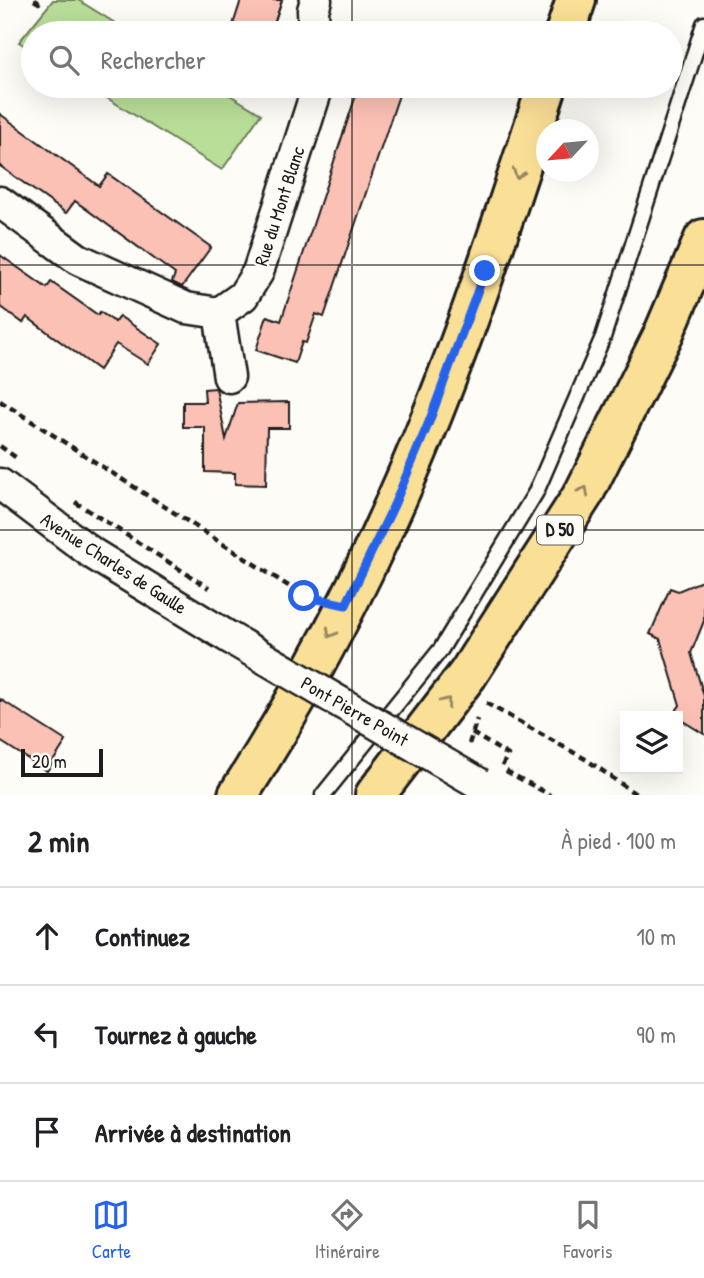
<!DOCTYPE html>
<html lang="fr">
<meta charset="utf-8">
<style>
:root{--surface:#fff;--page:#f6f6f6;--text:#202124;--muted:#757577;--line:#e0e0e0;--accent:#2563eb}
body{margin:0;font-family:"Patrick Hand",sans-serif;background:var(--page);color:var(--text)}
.controls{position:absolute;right:21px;bottom:21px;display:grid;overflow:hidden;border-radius:0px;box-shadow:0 7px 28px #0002}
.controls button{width:63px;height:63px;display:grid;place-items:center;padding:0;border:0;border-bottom:2px solid var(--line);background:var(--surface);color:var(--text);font:35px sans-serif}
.compass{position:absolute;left:536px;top:119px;width:63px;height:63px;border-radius:50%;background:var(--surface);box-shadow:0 7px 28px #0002;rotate:244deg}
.scale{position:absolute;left:21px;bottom:18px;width:82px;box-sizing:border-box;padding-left:7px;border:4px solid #1c1c1c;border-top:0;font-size:19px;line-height:24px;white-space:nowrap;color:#1c1c1c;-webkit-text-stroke:5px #fdfcf7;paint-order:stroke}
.stop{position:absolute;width:21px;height:21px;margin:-16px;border:5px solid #2563eb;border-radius:50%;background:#fff}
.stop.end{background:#2563eb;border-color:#fff;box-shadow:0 2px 7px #0008}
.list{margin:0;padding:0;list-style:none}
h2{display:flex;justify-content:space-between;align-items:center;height:91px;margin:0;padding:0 28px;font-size:30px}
h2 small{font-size:23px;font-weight:400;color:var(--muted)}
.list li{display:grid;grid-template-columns:46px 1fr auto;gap:21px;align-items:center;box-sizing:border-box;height:98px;padding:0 28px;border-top:2px solid var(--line)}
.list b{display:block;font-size:26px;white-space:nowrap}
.list em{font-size:23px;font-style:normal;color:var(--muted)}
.icon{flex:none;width:38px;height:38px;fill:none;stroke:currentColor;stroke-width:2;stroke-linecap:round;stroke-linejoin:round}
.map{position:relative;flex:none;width:704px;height:795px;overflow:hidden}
.search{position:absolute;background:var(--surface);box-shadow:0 7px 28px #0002;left:21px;right:21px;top:21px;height:77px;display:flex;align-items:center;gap:18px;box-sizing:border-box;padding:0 24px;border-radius:38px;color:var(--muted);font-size:26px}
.sheet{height:385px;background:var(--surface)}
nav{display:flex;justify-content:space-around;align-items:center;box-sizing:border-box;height:98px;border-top:2px solid var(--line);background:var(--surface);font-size:19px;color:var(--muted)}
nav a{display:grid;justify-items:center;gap:4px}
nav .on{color:var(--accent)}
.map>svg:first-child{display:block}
</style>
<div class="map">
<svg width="704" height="795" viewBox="0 0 704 795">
<rect width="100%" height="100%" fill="#fdfcf7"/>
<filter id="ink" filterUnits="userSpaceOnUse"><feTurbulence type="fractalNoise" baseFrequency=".0143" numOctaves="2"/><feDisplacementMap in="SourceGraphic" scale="14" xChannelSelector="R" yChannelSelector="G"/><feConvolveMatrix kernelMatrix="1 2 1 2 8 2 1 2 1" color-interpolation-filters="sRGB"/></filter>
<g filter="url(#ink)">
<path fill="#b9de98" stroke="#6a7d5a" stroke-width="2" d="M53 0H78L131 33H33V51L19 42Z
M88 86H215L261 114 222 170Z"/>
<path fill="#fcc1b5" stroke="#1c1c1c" stroke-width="2" d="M241 0H282L271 33H248L232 28Z
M359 86H402L324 317 316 314 306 343 302 342 295 363 256 350 267 316 281 321Z
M0 114 99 186 108 174 211 247 182 287 172 282 175 274 75 201 66 213 0 166Z
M0 255 47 288 51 282 98 315 100 312 115 322 119 316 161 344 148 364 116 344 99 370 27 317 23 323 0 306Z
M216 388 226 439 238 403 289 402V428H267L266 485 235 484V473L205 472V427H183V402H205L204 389Z
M704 580V621L691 653 704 696V734L673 715 680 705 660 639 650 634 670 588 678 591Z
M0 699 66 741 47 771 0 741Z"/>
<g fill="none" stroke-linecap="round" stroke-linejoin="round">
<defs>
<path id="service" d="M323 795 441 649 536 492 603 337 704 24"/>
<path id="minor" d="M314 33 313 10 316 0
M0 202 78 259 186 308 219 313 243 296 258 272 316 92V86
M219 313 229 377
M0 484 93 554 230 638"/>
<path id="primary" d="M565 33 576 0
M238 795C297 703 350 605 394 505 455 370 501 227 547 86
M375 795 468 674 584 493 663 335 704 239"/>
</defs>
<use href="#service" stroke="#1c1c1c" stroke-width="19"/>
<use href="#minor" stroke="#1c1c1c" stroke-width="35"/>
<use href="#primary" stroke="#1c1c1c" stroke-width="44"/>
<path stroke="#1c1c1c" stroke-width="4.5" stroke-dasharray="7 5" stroke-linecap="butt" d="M34 0 39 3 41 0
M0 401 304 596 314 599
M0 446 18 459
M75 502 209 588
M486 703 587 760 637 795
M472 733 508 755 502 766
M469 744 477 719
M506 771 550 795"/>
<use href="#service" stroke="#fdfcf7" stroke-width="14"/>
<use href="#minor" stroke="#fdfcf7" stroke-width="30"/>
<use href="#primary" stroke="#fadf96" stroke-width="38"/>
<defs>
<path id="minor-bridge" d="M230 638 480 784"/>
</defs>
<use href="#minor-bridge" stroke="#1c1c1c" stroke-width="35" stroke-linecap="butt"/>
<use href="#minor-bridge" stroke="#fdfcf7" stroke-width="30"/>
</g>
<defs><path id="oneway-chevron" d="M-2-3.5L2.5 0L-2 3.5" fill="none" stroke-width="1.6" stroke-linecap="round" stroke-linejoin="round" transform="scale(1.75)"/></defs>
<g stroke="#96875f">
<use href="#oneway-chevron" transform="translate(518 174) rotate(109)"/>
<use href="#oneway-chevron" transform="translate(584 491) rotate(-61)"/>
<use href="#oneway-chevron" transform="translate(331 633) rotate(119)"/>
<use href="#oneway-chevron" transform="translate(446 702) rotate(-52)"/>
</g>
</g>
<g fill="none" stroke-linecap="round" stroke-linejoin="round" filter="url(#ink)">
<path stroke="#2563eb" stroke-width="9" d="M304 596 346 605 394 505 429 422 485 271"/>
</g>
<path fill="none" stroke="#1c1c1c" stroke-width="2" stroke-opacity="0.55" d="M352 0V33M352 86V795M0 265H704M0 530H704"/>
<g text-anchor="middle" stroke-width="5" stroke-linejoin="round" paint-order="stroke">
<rect fill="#fdfcf7" stroke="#605f5e" stroke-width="2" x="537" y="515.5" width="46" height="29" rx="5"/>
<g font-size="18" font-weight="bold" fill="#1c1c1c">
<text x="560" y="536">D 50</text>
</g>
<g font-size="19" fill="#1c1c1c" stroke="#fdfcf7">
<text transform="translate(279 206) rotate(-72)" y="7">Rue du Mont Blanc</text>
<text transform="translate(114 563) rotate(33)" y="7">Avenue Charles de Gaulle</text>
<text transform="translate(355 711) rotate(30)" y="7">Pont Pierre Point</text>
</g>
</g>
</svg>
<div class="controls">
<button><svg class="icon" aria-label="layers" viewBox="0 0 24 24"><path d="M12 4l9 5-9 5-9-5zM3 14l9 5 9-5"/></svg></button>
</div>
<svg class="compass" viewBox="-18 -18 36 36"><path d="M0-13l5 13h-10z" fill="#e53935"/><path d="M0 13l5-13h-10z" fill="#757577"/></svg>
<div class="scale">20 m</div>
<div class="stop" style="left:304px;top:596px"></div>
<div class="stop end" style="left:485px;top:271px"></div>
<div class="search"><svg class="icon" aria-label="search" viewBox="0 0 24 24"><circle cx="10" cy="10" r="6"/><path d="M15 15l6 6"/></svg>Rechercher</div>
</div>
<section class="sheet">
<h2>2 min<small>À pied · 100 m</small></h2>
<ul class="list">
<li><svg class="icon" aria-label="ahead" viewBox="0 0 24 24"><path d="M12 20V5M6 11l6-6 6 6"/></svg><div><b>Continuez</b></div><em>10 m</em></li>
<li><svg class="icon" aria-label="left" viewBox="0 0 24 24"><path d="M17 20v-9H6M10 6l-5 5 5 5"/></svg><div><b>Tournez à gauche</b></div><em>90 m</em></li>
<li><svg class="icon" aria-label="arrive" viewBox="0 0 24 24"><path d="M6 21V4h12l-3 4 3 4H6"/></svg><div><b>Arrivée à destination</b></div></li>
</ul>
</section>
<nav>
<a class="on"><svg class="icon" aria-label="map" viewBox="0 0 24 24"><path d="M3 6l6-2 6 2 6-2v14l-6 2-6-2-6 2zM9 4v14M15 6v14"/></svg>Carte</a>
<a><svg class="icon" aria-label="directions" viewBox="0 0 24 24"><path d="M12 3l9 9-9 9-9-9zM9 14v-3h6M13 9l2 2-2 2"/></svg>Itinéraire</a>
<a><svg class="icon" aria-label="saved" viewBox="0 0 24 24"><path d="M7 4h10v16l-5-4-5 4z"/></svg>Favoris</a>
</nav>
